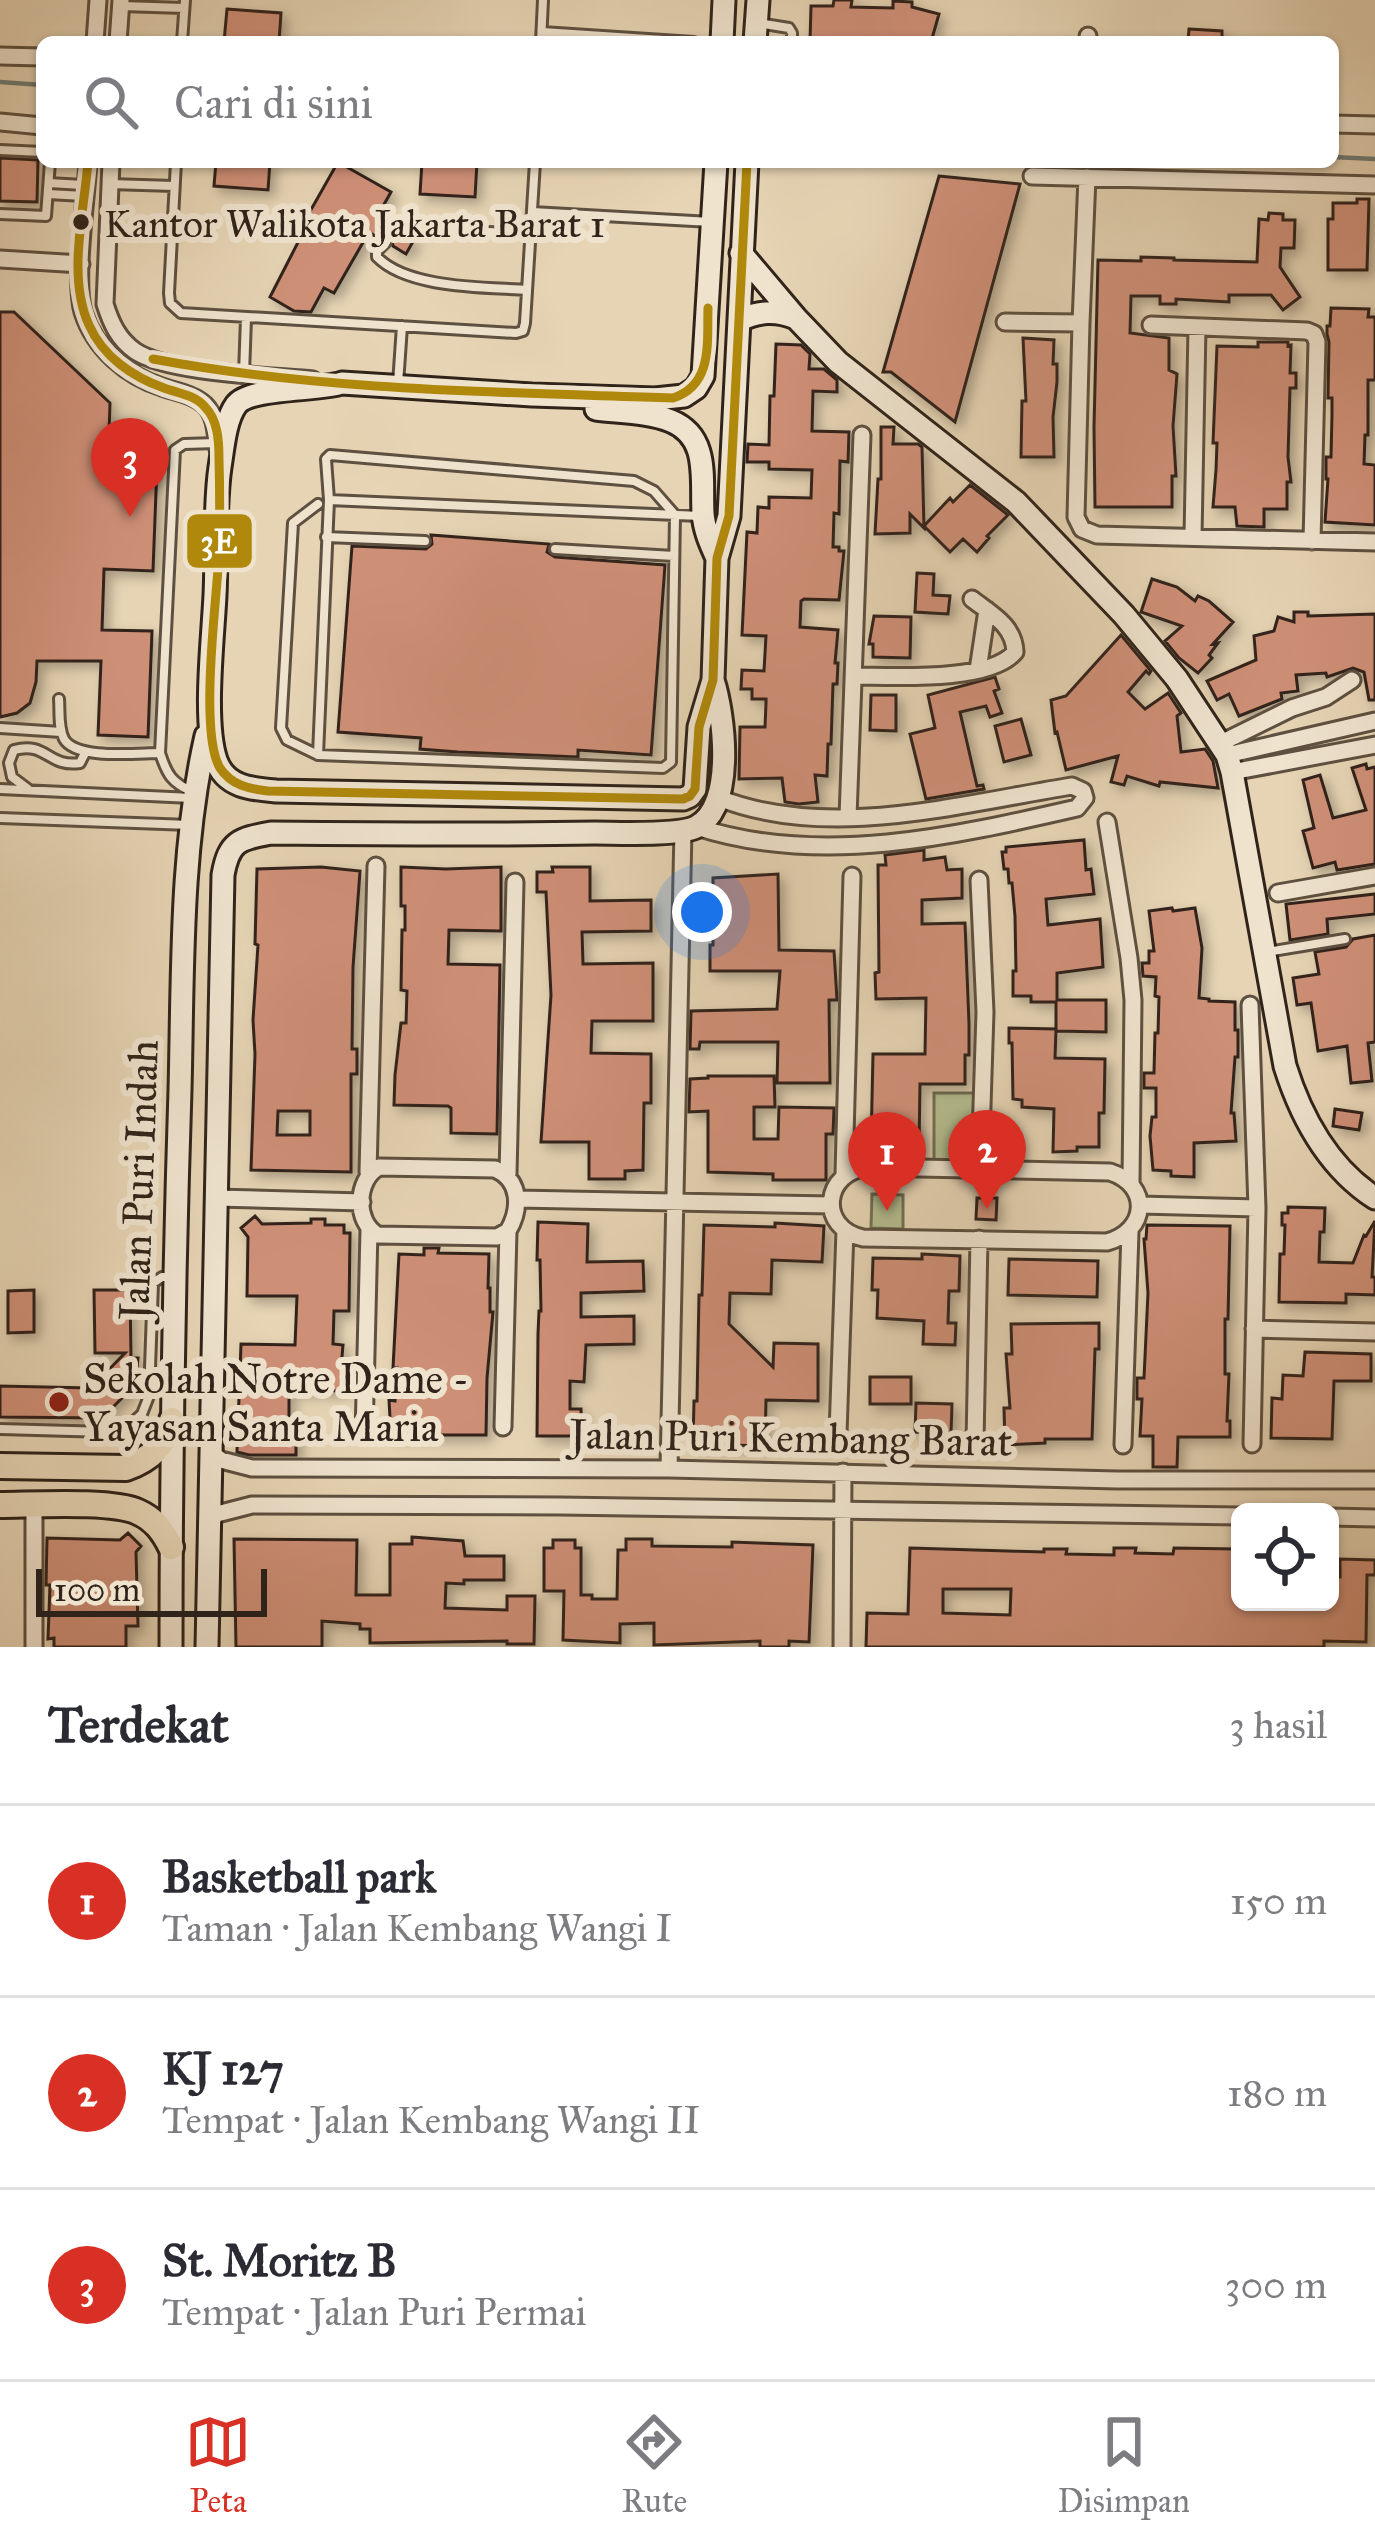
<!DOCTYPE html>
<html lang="id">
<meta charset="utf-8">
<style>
:root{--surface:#fff;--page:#f2f2f3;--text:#2b2b33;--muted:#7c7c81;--line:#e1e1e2;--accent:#d93025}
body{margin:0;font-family:"IM FELL Great Primer",serif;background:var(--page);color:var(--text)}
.controls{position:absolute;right:36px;bottom:36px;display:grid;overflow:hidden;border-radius:18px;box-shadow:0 3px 9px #0004}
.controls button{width:108px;height:108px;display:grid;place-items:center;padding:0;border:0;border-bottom:3px solid var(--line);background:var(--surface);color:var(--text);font:60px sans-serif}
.scale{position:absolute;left:36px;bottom:30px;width:231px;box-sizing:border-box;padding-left:12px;border:6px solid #30241a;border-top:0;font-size:33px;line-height:42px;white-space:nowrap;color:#30241a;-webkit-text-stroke:9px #efe3ce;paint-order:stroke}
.you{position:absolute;left:702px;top:912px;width:42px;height:42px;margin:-30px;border:9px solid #fff;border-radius:50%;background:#1a73e8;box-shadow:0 0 0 18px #1a73e833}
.badge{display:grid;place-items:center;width:78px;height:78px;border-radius:50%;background:var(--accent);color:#fff;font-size:39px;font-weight:700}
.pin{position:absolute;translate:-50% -99px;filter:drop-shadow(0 3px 6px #0008)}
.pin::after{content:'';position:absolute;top:63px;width:42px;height:36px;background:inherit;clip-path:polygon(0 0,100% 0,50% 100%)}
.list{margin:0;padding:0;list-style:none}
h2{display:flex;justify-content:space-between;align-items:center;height:156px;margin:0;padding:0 48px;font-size:51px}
h2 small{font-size:39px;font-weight:400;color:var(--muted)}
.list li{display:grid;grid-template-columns:78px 1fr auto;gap:36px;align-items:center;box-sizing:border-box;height:192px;padding:0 48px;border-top:3px solid var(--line)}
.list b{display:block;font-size:45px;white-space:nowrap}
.list p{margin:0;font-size:39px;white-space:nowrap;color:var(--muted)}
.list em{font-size:39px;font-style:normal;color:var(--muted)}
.icon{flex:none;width:66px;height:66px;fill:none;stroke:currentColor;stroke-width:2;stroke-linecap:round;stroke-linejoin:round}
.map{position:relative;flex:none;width:1375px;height:1647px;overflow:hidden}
.search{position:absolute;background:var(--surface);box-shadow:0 3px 9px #0004;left:36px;right:36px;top:36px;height:132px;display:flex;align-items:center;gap:30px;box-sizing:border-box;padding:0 42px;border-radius:18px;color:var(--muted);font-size:45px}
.sheet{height:732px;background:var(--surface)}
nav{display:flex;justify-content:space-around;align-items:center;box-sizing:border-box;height:168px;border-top:3px solid var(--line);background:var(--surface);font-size:33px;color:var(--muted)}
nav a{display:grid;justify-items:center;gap:6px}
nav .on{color:var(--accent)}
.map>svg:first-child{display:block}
</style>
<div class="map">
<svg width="1375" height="1647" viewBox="0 0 1375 1647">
<defs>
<filter id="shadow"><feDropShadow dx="5.5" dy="5.5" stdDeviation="6" flood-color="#0004"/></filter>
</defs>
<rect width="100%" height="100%" fill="#e6d4b4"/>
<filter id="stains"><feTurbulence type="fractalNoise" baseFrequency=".00167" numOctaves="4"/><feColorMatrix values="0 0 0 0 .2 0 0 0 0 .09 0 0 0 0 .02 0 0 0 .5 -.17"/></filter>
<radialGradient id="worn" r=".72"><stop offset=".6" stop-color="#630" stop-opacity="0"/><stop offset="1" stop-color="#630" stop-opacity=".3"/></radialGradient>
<path fill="#b4bd8e" stroke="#727054" stroke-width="3" d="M934 1093H974V1161H934Z
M872 1194 903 1195V1229L871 1228Z"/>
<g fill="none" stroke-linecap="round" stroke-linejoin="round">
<path stroke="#6e7c76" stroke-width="4.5" d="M0 82 42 85
M1333 157 1375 159"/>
</g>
<path fill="#ce8f77" stroke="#30241a" stroke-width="3" fill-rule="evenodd" filter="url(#shadow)" d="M834 0H852L851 7 893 8V1L912 2V7L939 14 931 42H810L811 6H833Z
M227 9 281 13 279 42H224Z
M1189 29 1222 31V42H1188Z
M0 158 38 160 37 202 0 201Z
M216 162H270L268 190 214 186Z
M338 162 391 192 378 215 398 227 397 233 401 238H415L406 254 393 246 391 235 385 234 378 238 369 232 334 293 324 288 311 312 294 311 270 297 311 217 308 215Z
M422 162H477L475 197 420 194Z
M939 176 1020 184 955 422 891 372H883Z
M1357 199H1369L1367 270H1328V219H1333V203H1357Z
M1269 213 1283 214V220H1295L1294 248H1281L1280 267 1300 297 1283 310 1271 295H1229V302L1176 299V304H1160V296H1131L1130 333 1169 338V370L1177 374 1173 426 1176 476H1172V507H1095L1094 427 1098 260 1141 261V257L1174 258V260L1257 262 1259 219 1268 220Z
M1331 308 1369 309 1368 317H1375V380H1368V435H1365L1364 464 1375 465V525L1325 522 1328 479H1326V457H1331L1332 415V398H1328L1329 342 1327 334V326H1330Z
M0 312H14L110 403 108 463 157 465 153 571 104 569 102 630 152 631 148 737 98 735 101 661H37L36 682 30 703 17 713 0 717Z
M1023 338 1054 340 1053 364H1057V382L1053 417 1054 457H1021L1022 401H1026Z
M1258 342H1288V346L1291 345 1290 373H1296V388H1290L1288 457 1291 482H1287V509H1264V527L1237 526 1235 507H1213L1216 470 1217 443H1213L1217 346 1258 347Z
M776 344 801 345 810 354 809 369H824L837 380V392L813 391 812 431 849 432 848 462 840 461 839 514 834 513 833 547H839V551H844L839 600 804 599 801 601 800 627 838 630 835 663H838L837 684H833L831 744H828L827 776 815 775 818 802 799 804 785 802 782 778 739 779 740 727H765L766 703V699H752V689H741L742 670 764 671 766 636 742 635 747 532 757 533 758 507 769 508V497L811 498 812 470 769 469V462H747L748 444 769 445 770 396H774Z
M881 427H894L893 444H918L922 447 924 528 910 514V533L875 534 878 479H881Z
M970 485 1008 515 987 536 989 538 977 552 963 539 950 552 924 526 950 498 953 502Z
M431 535 549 544 547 552 555 557 665 565 651 755 578 750V757L458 752 420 749 421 738 338 732 352 546 426 549 432 544Z
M917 573 934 574 933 595 950 596 948 614 915 612Z
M1152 579 1177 587 1195 601 1198 596 1209 601 1233 622 1213 644 1218 643 1209 655 1212 658 1198 673 1179 658 1165 641 1182 626 1141 612Z
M1294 612H1308V616L1375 614V700H1369L1364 672 1353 668 1327 677 1326 673 1296 675 1298 691 1281 693 1282 699 1239 716 1229 694 1217 700 1207 681 1256 660 1254 636 1274 631 1278 617 1294 622Z
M874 616 911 617 910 658 873 657V644H869Z
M1121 635 1151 671 1149 674 1146 671 1128 692 1145 709 1168 693 1181 713 1177 716 1181 752 1205 749 1213 761 1218 788 1160 782 1159 786 1127 776 1124 785 1111 782 1118 756 1066 770 1057 732 1055 733 1051 700 1066 696Z
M995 677 999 689 994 691 1002 713 990 717 986 706 960 712 977 786 983 785 984 789 926 799 910 734 935 728 928 695Z
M871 695H896V731L870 730Z
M1021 719 1031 755 1004 762 995 726Z
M1366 764 1367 769 1375 767V864L1337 870 1335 862 1313 868 1303 831 1314 828 1303 780 1320 775 1333 818 1366 810 1352 768Z
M1084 840 1086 870 1091 869 1094 894 1046 899 1048 925 1100 919 1103 967 1057 973V1000H1106V1032L1056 1031V1002H1031V996H1013V971H1016L1015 916 1012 883H1009L1008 869H1004L1002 852H1006V847Z
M924 850V860L945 857 947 870 962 869V898L922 900V924L965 923 969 1024V1055H965V1084H920L919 1146 871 1145 873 1054H925L926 998 876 999 875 973 879 972 878 865H886L885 855Z
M321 867 360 871 353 967 352 1049H357V1074H351V1172L251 1170 255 1054 253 1020 258 945 255 944 257 869ZM278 1111H310V1135H277Z
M401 867 446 869 501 867V931L449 930 448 964 500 965 497 1134 451 1133V1108L448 1106 394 1105 395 1075 401 1023H406L407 991 401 990 402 930H405V906H401Z
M552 867H590V901L651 900V931L582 932 583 964 653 963V1021H592L591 1053 651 1054V1103H644L643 1170 625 1171V1179H589V1142H541L551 995 546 892H537V872H553Z
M778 874 779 950 834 951 837 1000H829L830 1083H777L778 1042H700L699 1049H690L691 1011 777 1009 780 971H710V945H713V878Z
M1375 894V914L1327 919 1328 934 1290 940 1286 904Z
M1172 908 1173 911 1195 908 1202 948 1199 998 1209 999V1001L1235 1002V1030H1238V1057H1235L1231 1113H1234L1236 1141 1194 1143V1177L1171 1176V1171L1153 1170 1150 1136 1152 1117H1156V1088H1144V1073H1154L1155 1033H1158L1159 997 1155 996 1156 977 1143 976 1142 963H1149V951H1154L1149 911Z
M1375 935V1042L1368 1043 1372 1081 1351 1083 1347 1046 1318 1051 1311 1003 1297 1005 1293 978 1319 974 1315 952 1346 947 1353 939Z
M1009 1028 1056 1029 1055 1058 1105 1059 1104 1113H1099V1147H1077V1151L1053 1152 1054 1109 1022 1107V1100L1013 1099 1012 1043H1009Z
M708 1076H774L775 1107H754V1139H778L779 1107 834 1108 833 1134H826V1180H773V1174L708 1172V1111L689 1112 690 1079 708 1078Z
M1335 1109 1362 1113 1359 1130 1333 1126Z
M977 1198H997L996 1220 976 1219Z
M1288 1207 1325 1208 1324 1232H1320L1319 1262 1353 1263 1364 1235 1366 1236 1375 1221 1372 1277H1375V1295L1346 1294V1303L1279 1302 1280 1254H1284L1285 1225H1282V1213H1288Z
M255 1216 262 1224 311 1223V1219H325V1225H344V1233H350L349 1311H334L333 1344 343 1345 341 1368H345V1391L289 1390V1432H296V1455H249L237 1452 241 1344 295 1345 297 1296H247L248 1237 241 1228Z
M538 1222 588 1224 587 1262 643 1261 644 1291 581 1293V1317L634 1316V1344L586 1345 584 1382 570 1381V1409H581L582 1436H537L538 1334 539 1311H541L540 1260H537Z
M775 1223 824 1226 822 1262 772 1260 771 1294 730 1293 729 1324 773 1367 774 1343 818 1344V1401L766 1400 765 1446 693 1444 694 1401H697L699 1295H702L704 1225 775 1227Z
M1147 1225 1230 1226 1228 1319H1225V1374H1229L1227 1421H1230V1437H1178L1177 1467H1153V1436H1140L1142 1399H1137V1378H1144L1148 1293 1144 1239H1146Z
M424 1248H439L438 1253 489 1254 488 1288H490V1312H493L487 1378 486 1435H391L389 1400 395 1401 397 1368H393L399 1254 424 1255Z
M922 1254 960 1256 959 1291H949L948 1323H956L955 1345 923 1344 924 1321 877 1318 878 1290H872L873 1258 922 1259Z
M1009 1259 1098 1261 1097 1297 1008 1295Z
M34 1290V1332L8 1333V1291Z
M94 1290H130L131 1358H138L135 1385 102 1418 0 1417V1386L91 1388 125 1353H95Z
M1099 1323V1349H1095L1092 1439H1045V1443L1005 1445 1004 1408H1010L1006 1354H1012L1011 1324Z
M1305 1352 1371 1354V1381H1334L1332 1439 1271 1438 1272 1398 1282 1399 1283 1375 1303 1376Z
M870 1377H911V1404H870Z
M916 1403 952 1404 951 1433H945V1440L932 1439V1433L915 1432Z
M128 1533 141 1546 136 1552 138 1626H126V1647H54V1638L48 1639 50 1585H46L47 1538 120 1540Z
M412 1537 463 1541 465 1556H504V1580H464V1584L446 1583 445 1608 507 1610V1596H535L534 1644H507V1641L370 1643V1629H360V1624L322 1621V1647H236L234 1539 357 1540 356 1595H390V1544H412Z
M626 1539H652V1546L732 1547V1542L813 1545 809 1642 789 1641V1647H760V1641L654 1645V1623L620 1624V1643L563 1640 564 1591H544V1548H553V1540H575V1548H581V1595H592V1599H617L618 1550H626Z
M910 1548 1044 1552V1549H1067L1066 1554 1114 1555V1548H1136L1135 1553 1173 1554 1174 1548 1235 1549 1234 1565H1240V1602H1330V1585H1333V1577H1340V1559L1375 1560V1575H1367L1366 1642 1324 1641V1647H866L867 1613 908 1614ZM943 1589H1011L1010 1615 943 1613Z"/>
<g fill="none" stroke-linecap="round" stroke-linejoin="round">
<defs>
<path id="lane" d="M122 6 184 8
M758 23 789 28 792 33V42
M542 32 694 42
M182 42 185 0
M541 42 543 0
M0 150 42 152
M176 162 169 293 170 303 181 313 516 333 523 331 525 323 535 162
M49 183 83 185
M110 184 174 186
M48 194 84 196
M532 212 711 222
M0 214 46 216 50 162
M405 231 424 229 531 234
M386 242 377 251V257C408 289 486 287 527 290
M244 374 246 318
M398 384 402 326
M329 500 700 516
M326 537 425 541
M555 549 674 556
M59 699C60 712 58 727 64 739 76 760 137 753 160 753
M0 728 61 732
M318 755 329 500 326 459 330 455 634 481 654 491 675 515 671 762 663 768 318 755 287 740 281 728 293 523 318 504
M0 789 192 798
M28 789 12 777 9 763 14 750C47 741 48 768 80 763L85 753
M193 792C172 783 167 775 160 753L175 450 184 444 217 443
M0 818 190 825
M1267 952 1345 939
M0 1429 107 1432 128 1427 142 1414 149 1396 153 1283 162 1277H170"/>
<path id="street" d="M95 42 98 0
M118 42 121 0
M1088 42V36
M0 56 42 57
M0 122 42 126
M1333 124 1375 125
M88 162C86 199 74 280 83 312 95 349 127 376 162 387 176 392 193 394 205 405 216 416 216 434 218 449
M111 162 105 304C111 323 118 339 135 351 167 373 271 376 313 380
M1032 176 1375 185
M1087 177 1081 323 1076 517 1082 529 1097 535 1375 542
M0 259 81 264
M1005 322 1081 323
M1151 325 1307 331 1314 334 1317 342 1312 541
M1193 537 1197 327
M978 670 987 610
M853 676C891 676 989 683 1015 652 1014 625 991 614 972 599
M1219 744 1292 708 1326 697 1352 680
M1227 755 1375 721
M1232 772 1375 745
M848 817 862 435
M1107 822 1129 958 1133 1000 1131 1183
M697 827C820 867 955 836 1077 808L1085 798 1083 791 1072 786C960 804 828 841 719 798
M979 880 985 1012 980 1169
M1278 893 1375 876
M1250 1005 1257 1208 1252 1444
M869 1167 1110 1172C1151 1185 1148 1231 1107 1242L863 1238C817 1228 823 1171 869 1167Z
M368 1172 376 866
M508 1174 515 882
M844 1174 852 876
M215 1198 362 1202
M517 1199 831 1205
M1140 1205 1257 1208
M1254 1329 1375 1332
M503 1427 508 1231C521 1209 521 1180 495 1169L379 1167C356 1179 354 1222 378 1235L497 1237 508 1231
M838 1434 845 1230
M364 1436 369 1230
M975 1442 979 1239
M1123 1445 1130 1232
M209 1451 221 1460 252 1468 669 1469 1117 1480H1375
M669 1469 683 830
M1330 1517 1375 1518
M208 1524 217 1514 252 1505 560 1506 1240 1516
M34 1647V1505
M842 1647 843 1472"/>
<path id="secondary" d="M722 42 724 0
M755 42 758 0
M716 162 703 376 696 388 684 396 655 399 532 395 342 383C317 391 249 387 236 405 225 420 223 449 220 467 214 508 217 553 215 595 213 638 203 722 216 760 225 787 251 789 276 791L683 799 690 796 695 789 699 727 713 680 717 558 729 516 747 162
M741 253 796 318 838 362 1016 502 1124 615 1177 679 1227 755 1232 772 1285 1066C1301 1117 1329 1168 1375 1198
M740 320C759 311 776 310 796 318
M596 409C620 412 649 412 671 421 710 437 701 479 703 513 704 529 710 543 717 558
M171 1647C171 1461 174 1276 180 1090 183 972 180 851 206 736
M207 1647 223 875C229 841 239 839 271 833 379 834 487 835 595 833 618 833 678 836 696 827 736 807 724 714 713 680"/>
<path id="primary" d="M0 1466 126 1468C151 1459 164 1446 172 1420
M0 1505C32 1505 112 1500 138 1512 154 1519 163 1531 171 1547"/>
</defs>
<use href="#lane" stroke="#5e5040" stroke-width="14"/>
<use href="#street" stroke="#5e5040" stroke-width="21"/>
<use href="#secondary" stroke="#30241a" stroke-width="27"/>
<use href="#primary" stroke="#30241a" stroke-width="30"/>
<use href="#lane" stroke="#efe3ce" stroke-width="8"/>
<use href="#street" stroke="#efe3ce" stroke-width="15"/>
<use href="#secondary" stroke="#efe3ce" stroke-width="21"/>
<use href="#primary" stroke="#e6d4b4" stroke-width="24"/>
<defs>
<path id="bus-1" d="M88 162C84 213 67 277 89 325 103 357 133 377 164 388 178 393 195 395 205 407 218 420 219 441 219 459 220 495 220 532 218 569 215 612 200 735 220 768 231 785 249 789 268 791L683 799 690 796 695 789 699 727 713 680 717 558 729 516 747 162
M153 359C324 391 499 392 673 398 713 385 707 343 708 308"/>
</defs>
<use href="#bus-1" stroke="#efe3ce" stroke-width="18"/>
<use href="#bus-1" stroke="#b0880c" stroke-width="9"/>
</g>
<circle fill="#30241a" stroke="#efe3ce" stroke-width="4.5" cx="81" cy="222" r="10"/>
<circle fill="#8f2418" stroke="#efe3ce" stroke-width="4.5" cx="59" cy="1402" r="12"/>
<g text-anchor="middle" stroke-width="12" stroke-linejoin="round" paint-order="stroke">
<g font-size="39" fill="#30241a" stroke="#efe3ce" text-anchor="start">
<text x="104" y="237">Kantor Walikota Jakarta Barat 1</text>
</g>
<g font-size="42" fill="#30241a" stroke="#efe3ce">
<text transform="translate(138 1180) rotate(-88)" y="15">Jalan Puri Indah</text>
<text transform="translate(791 1437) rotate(1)" y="15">Jalan Puri Kembang Barat</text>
</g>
<g font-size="42" fill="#30241a" stroke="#efe3ce" text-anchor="start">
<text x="83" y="1393">Sekolah Notre Dame -<tspan x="83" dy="48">Yayasan Santa Maria</tspan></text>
</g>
</g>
<rect stroke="#efe3ce" stroke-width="4.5" x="185" y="512" width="69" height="58" rx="12" fill="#b0880c"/>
<g font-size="33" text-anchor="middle" font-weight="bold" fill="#fff">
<text x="219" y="553">3E</text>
</g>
<rect width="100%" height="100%" filter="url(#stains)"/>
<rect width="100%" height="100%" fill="url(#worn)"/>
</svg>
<div class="controls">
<button><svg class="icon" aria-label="locate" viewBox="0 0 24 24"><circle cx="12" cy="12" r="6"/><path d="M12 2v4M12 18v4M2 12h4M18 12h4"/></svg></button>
</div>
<div class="scale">100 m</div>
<div class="you"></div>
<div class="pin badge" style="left:887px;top:1211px">1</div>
<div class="pin badge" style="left:987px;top:1209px">2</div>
<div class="pin badge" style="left:130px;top:517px">3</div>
<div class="search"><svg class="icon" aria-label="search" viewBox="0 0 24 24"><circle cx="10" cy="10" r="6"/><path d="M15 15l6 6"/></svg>Cari di sini</div>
</div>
<section class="sheet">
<h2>Terdekat<small>3 hasil</small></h2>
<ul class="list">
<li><span class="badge">1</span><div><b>Basketball park</b><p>Taman · Jalan Kembang Wangi I</p></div><em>150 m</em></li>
<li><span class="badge">2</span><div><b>KJ 127</b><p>Tempat · Jalan Kembang Wangi II</p></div><em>180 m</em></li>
<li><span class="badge">3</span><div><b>St. Moritz B</b><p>Tempat · Jalan Puri Permai</p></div><em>300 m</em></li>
</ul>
</section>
<nav>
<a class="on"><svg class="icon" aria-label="map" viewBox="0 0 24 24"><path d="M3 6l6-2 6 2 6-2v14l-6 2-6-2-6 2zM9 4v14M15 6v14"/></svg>Peta</a>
<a><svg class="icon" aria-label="directions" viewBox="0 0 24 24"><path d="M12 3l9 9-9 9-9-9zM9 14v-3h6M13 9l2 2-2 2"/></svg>Rute</a>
<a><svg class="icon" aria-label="saved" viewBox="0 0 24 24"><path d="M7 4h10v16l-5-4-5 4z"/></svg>Disimpan</a>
</nav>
